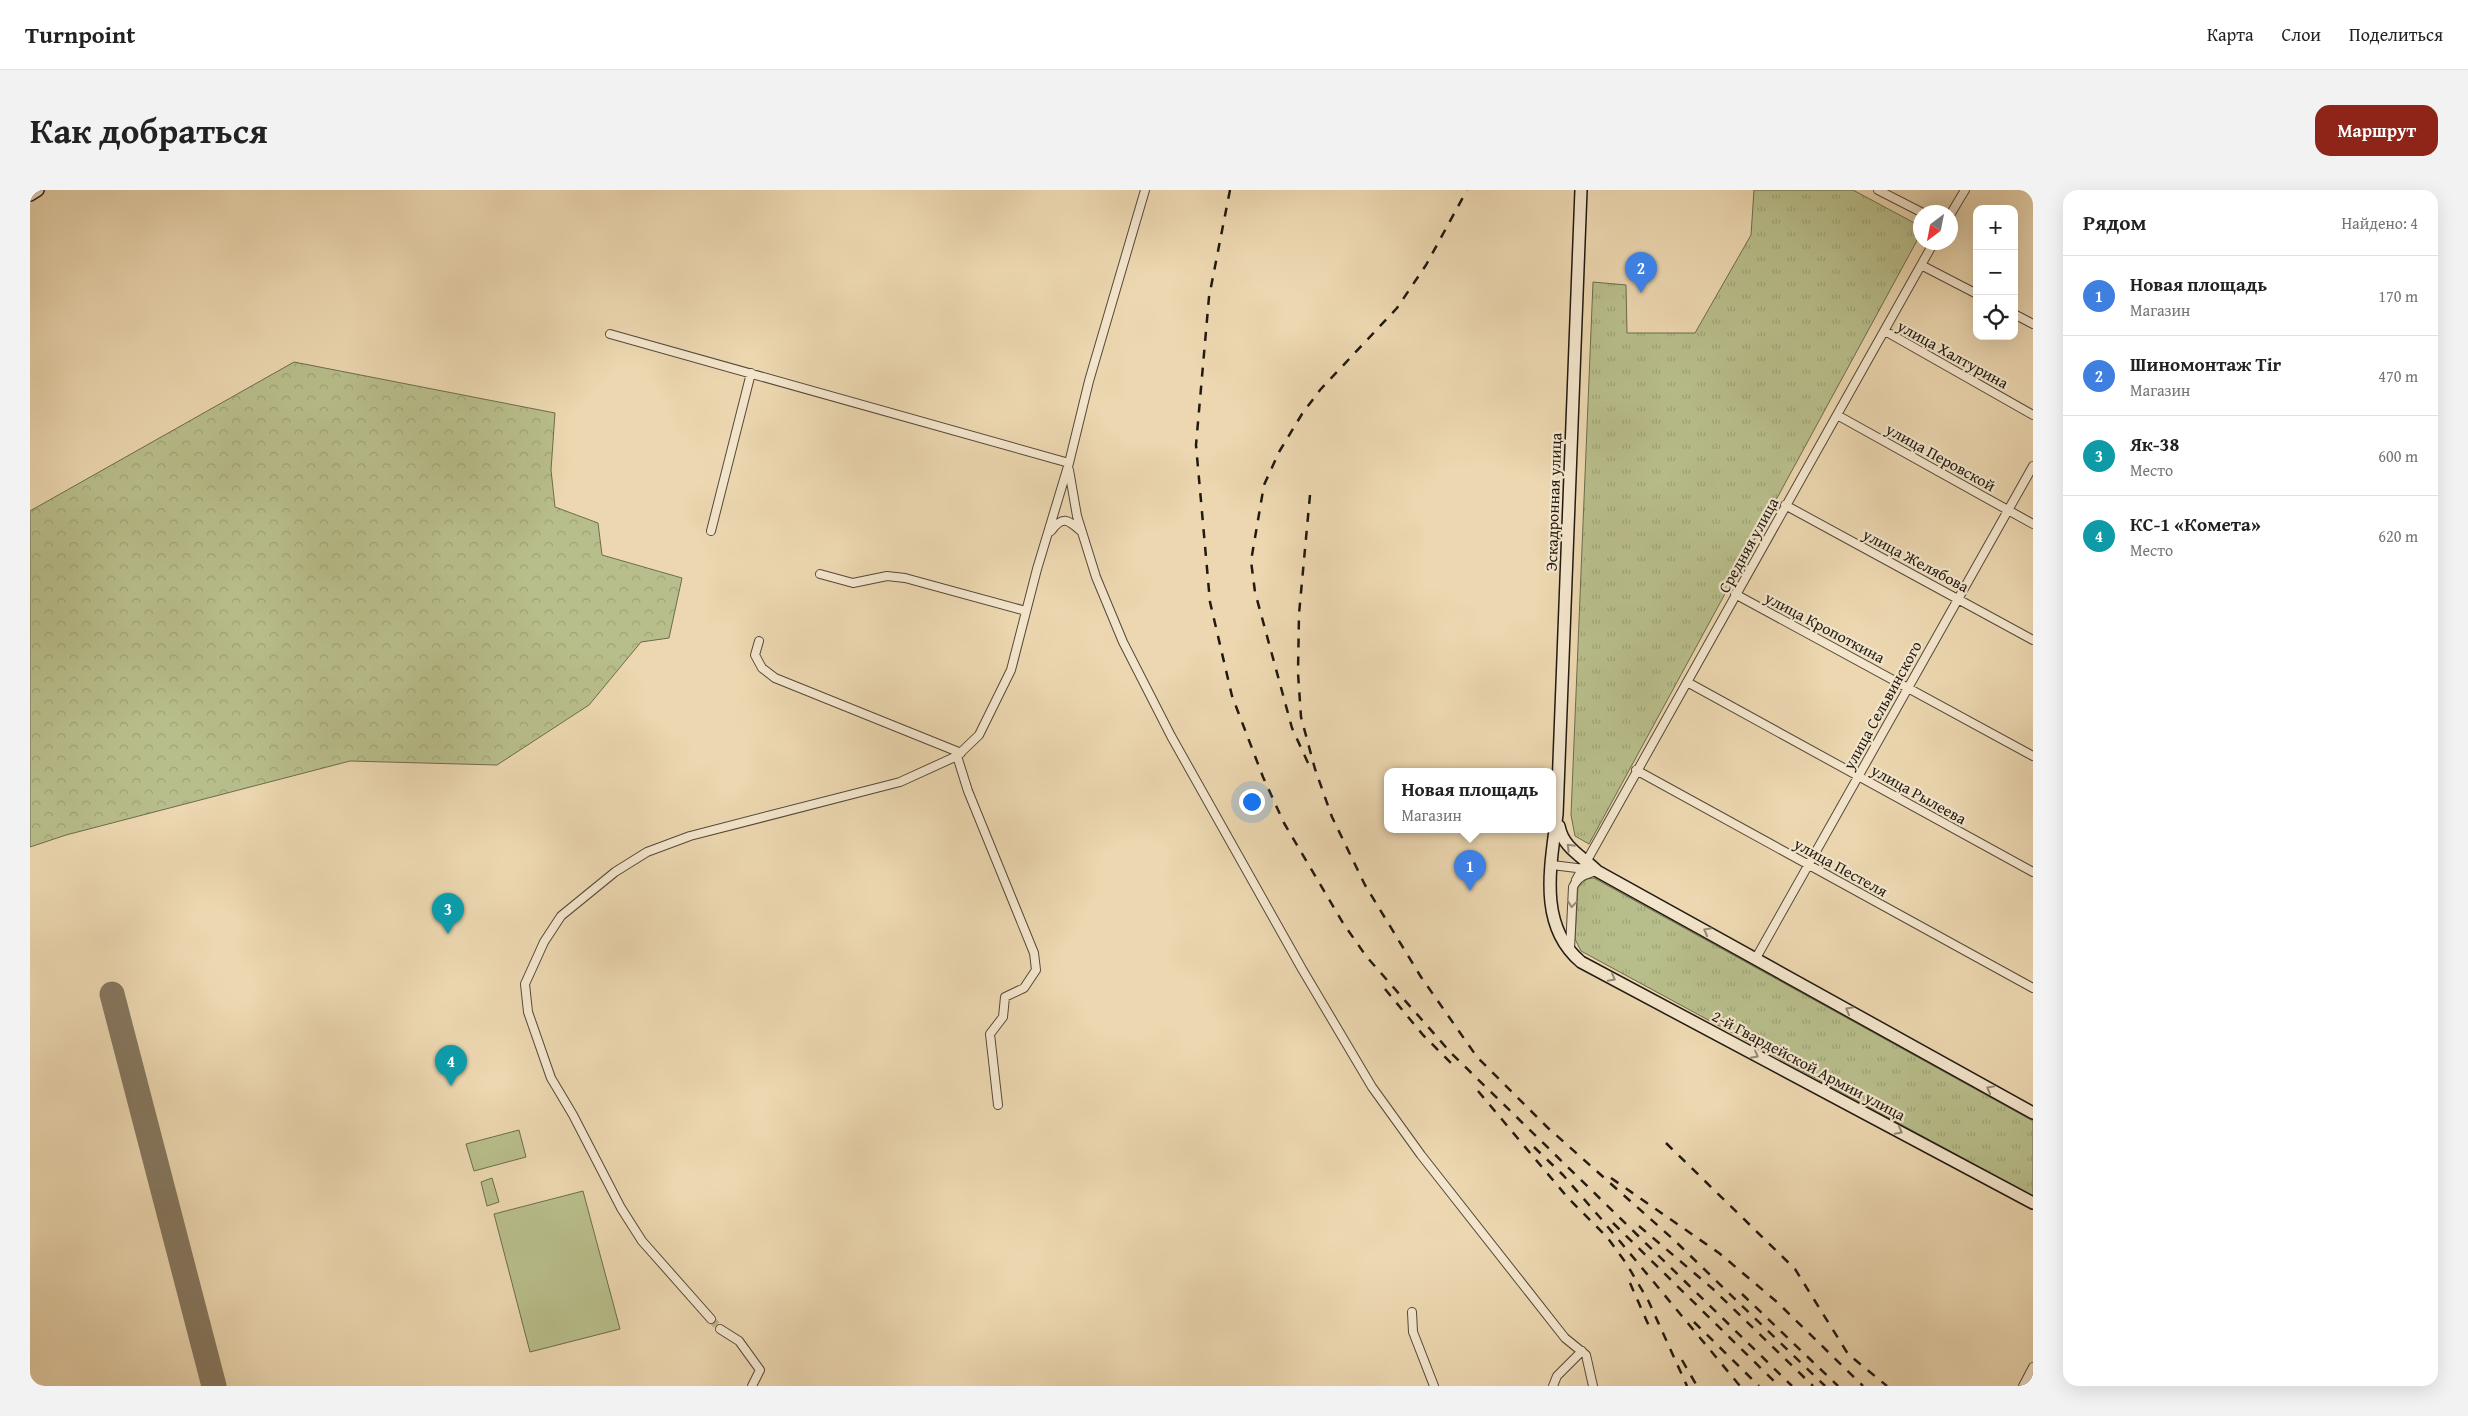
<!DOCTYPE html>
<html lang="ru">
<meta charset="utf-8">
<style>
:root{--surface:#fff;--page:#f2f2f2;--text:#222;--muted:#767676;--line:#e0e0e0;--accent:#8f2418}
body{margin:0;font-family:"Gentium Book Plus",serif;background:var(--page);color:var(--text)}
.controls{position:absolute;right:15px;top:15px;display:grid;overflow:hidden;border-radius:10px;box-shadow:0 5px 20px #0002}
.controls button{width:45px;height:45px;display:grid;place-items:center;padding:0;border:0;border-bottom:1px solid var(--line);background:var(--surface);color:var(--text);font:25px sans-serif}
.compass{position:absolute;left:1883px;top:15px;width:45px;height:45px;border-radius:50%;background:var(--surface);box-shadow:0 5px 20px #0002;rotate:212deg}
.you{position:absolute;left:1221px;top:611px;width:18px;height:18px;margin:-12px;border:4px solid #fff;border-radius:50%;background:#1a73e8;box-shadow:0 0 0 8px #1a73e833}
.badge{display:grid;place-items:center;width:32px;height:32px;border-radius:50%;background:var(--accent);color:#fff;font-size:16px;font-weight:700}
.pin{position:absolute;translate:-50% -41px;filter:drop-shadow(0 1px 2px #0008)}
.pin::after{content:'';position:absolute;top:26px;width:18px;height:15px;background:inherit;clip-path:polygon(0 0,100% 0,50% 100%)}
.popup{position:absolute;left:1354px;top:578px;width:172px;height:65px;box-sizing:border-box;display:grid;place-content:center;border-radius:10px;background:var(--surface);filter:drop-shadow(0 1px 4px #0005);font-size:16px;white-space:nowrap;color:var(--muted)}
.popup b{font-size:19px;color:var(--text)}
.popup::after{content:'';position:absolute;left:50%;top:100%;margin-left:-10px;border:10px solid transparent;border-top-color:var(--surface)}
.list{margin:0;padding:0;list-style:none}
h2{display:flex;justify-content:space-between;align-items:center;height:65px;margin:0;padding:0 20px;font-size:21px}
h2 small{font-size:16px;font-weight:400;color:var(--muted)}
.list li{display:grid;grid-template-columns:32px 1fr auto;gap:15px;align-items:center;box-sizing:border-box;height:80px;padding:0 20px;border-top:1px solid var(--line)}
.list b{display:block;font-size:19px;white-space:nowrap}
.list p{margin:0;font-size:16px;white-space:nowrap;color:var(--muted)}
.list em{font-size:16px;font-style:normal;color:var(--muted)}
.icon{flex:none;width:28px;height:28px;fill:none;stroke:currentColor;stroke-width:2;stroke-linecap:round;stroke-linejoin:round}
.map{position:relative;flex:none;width:2003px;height:1196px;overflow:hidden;border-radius:15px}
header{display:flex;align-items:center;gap:30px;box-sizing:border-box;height:70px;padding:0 25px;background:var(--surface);border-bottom:1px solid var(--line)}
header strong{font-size:24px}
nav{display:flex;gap:28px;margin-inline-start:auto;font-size:18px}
.intro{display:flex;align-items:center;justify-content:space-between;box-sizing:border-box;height:120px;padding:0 30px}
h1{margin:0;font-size:35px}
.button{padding:12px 22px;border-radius:15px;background:var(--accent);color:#fff;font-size:18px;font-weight:700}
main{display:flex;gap:30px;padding:0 30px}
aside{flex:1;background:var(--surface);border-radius:15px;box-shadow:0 5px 20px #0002}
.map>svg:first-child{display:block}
</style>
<header>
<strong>Turnpoint</strong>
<nav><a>Карта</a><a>Слои</a><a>Поделиться</a></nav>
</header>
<div class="intro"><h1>Как добраться</h1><a class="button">Маршрут</a></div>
<main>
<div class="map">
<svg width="2003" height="1196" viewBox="0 0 2003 1196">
<defs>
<pattern id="grass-tufts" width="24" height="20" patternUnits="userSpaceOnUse" patternTransform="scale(1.25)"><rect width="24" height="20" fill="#b8be8b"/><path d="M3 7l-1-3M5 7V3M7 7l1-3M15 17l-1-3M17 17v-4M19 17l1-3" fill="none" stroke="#9ea377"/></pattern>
<pattern id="forest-crowns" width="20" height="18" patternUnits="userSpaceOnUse" patternTransform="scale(1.25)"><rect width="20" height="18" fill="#b8be8b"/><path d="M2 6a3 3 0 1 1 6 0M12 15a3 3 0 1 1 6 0" fill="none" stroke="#9ea377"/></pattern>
</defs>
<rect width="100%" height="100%" fill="#ecd7b0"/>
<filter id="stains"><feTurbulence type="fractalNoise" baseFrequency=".004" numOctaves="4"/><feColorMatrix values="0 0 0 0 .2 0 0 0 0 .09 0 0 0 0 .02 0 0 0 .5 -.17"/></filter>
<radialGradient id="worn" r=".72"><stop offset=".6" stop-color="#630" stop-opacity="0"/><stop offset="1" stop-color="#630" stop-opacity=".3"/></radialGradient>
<path fill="url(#grass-tufts)" stroke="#6c6c4e" d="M1724 0H1823L1890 36V45L1559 654 1545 646 1541 625 1563 92 1596 95 1597 143H1665L1721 45Z
M1564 688 2003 931V1006L1551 761 1545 749 1548 697 1557 689Z"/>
<path fill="url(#forest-crowns)" stroke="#6c6c4e" d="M264 172 525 223 521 280 525 317 568 333 572 365 652 388 639 448 611 452 559 515 467 575 320 571 36 645 0 657V321Z"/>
<path fill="#b8be8b" stroke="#6c6c4e" d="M489 940 496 967 444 981 436 954Z
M462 988 469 1012 457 1016 451 992Z
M553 1001 590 1139 500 1162 464 1024Z"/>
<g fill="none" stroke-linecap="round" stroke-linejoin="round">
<path stroke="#867860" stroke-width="25" d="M82 804 184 1196"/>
<path stroke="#c3b190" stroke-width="8" stroke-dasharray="8 4" stroke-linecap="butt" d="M681 1129 690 1139"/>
<defs>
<path id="street" d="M1848 0 1891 22
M1920 25 1935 0
M1891 75 1947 104
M1984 124 2003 134
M1855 141 2003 225
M580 144 1039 273
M1807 225 2003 334
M1039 280 1047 326 1066 387 1093 452 1141 546 1272 779 1342 897 1391 965 1535 1148 1556 1165 1563 1196
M1755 315 2003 450
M681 341 721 183
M1021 341C1033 325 1038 330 1051 341
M790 384 823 393 857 386 875 388 996 421
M1705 404 2003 566
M729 451 725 465 732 478 745 488 931 563
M1657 492 2003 682
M927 566 938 601 1004 763 1006 780 994 798 975 807 973 827 960 844 968 915
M1606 580 2003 798
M1522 675 1555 679
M1546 690 1904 52
M1540 759 1543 697C1548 686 1556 684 1567 681
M1726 768 2003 276
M1382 1122 1383 1142 1404 1196
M681 1129 612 1051 591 1018 543 925 521 888 498 822 495 794 514 752 531 726 585 682 617 662 660 646 870 592 927 566 949 545 981 480 1007 379 1039 273 1059 191 1115 0
M690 1139 709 1151 730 1180 722 1196
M1523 1196 1527 1186 1552 1161
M1993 1196 2003 1177"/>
<path id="secondary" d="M1551 0 1527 624C1521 675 1507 735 1551 772L2003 1013
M0 5 8 0
M1529 636C1533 658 1552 666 1567 681L2003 923"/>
</defs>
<use href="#street" stroke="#544938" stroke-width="10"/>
<use href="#secondary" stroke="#211a10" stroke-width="14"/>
<use href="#street" stroke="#f3e5cc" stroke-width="8"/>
<use href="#secondary" stroke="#f3e5cc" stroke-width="11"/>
<path stroke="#211a10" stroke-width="2.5" stroke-dasharray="9 9" stroke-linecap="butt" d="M1200 0 1179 107 1166 255 1180 412 1202 506 1233 587 1254 633 1313 733 1336 766 1421 863 1762 1196
M1280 305 1269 424 1268 483 1271 527 1285 579 1302 627 1335 695 1391 787 1447 867 1517 937 1643 1049 1795 1196
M1278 573 1262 538 1225 402 1221 371 1234 295 1249 262 1272 224 1290 200 1367 118 1396 75 1437 0
M1355 799 1393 845 1422 874
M1448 901 1538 1008 1577 1047 1596 1073 1618 1110 1657 1196
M1636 953 1765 1079 1818 1164 1857 1196
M1504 957 1533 985 1573 1031 1710 1196
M1581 988 1689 1063 1747 1112 1833 1196
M1583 1033 1749 1196
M1609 1036 1683 1099 1783 1196
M1600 1093 1619 1136
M1712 1104 1808 1196
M1664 1132 1729 1196
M1652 1170 1667 1196"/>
</g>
<defs><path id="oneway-chevron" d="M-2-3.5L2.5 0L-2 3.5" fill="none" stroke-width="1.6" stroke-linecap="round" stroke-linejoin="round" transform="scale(1.25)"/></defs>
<g stroke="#948a77">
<use href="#oneway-chevron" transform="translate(1540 657) rotate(-135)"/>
<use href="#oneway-chevron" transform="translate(1542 714) rotate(95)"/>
<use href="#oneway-chevron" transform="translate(1677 741) rotate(-151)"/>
<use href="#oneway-chevron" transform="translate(1582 788) rotate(28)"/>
<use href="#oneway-chevron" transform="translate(1819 820) rotate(-151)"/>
<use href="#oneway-chevron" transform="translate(1725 865) rotate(28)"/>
<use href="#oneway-chevron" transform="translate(1960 899) rotate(-151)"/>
<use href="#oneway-chevron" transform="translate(1869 941) rotate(28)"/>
</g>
<g text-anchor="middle" stroke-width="4.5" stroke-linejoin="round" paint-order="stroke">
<g font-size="16" fill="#211a10" stroke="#f3e5cc">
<text transform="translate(1923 164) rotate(29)" y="6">улица Халтурина</text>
<text transform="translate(1911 267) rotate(29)" y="6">улица Перовской</text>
<text transform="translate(1523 312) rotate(-88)" y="6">Эскадронная улица</text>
<text transform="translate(1718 355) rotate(-61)" y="6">Средняя улица</text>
<text transform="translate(1886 370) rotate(28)" y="6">улица Желябова</text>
<text transform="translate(1795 437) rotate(28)" y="6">улица Кропоткина</text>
<text transform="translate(1852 515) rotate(-61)" y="6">улица Сельвинского</text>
<text transform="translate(1889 604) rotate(29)" y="6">улица Рылеева</text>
<text transform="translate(1811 677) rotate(29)" y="6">улица Пестеля</text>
<text transform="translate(1779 875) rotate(28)" y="6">2-й Гвардейской Армии улица</text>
</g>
</g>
<rect width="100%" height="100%" filter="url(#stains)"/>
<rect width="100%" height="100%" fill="url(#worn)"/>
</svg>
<div class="controls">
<button>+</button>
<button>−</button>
<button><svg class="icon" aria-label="locate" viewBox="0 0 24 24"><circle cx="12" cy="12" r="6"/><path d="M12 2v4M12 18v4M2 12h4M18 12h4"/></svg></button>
</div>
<svg class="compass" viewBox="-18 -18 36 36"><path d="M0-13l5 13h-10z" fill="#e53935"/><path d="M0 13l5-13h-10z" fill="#767676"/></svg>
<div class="you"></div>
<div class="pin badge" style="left:1440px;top:701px;background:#3f7fe0">1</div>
<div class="popup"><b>Новая площадь</b>Магазин</div>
<div class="pin badge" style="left:1611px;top:103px;background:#3f7fe0">2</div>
<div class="pin badge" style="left:418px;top:744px;background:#0f9aa8">3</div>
<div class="pin badge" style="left:421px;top:896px;background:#0f9aa8">4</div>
</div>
<aside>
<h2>Рядом<small>Найдено: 4</small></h2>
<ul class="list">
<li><span class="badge" style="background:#3f7fe0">1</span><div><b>Новая площадь</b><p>Магазин</p></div><em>170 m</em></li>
<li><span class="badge" style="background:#3f7fe0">2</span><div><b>Шиномонтаж Tir</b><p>Магазин</p></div><em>470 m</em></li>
<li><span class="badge" style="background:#0f9aa8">3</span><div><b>Як-38</b><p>Место</p></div><em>600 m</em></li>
<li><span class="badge" style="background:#0f9aa8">4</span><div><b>КС-1 «Комета»</b><p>Место</p></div><em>620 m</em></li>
</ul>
</aside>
</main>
